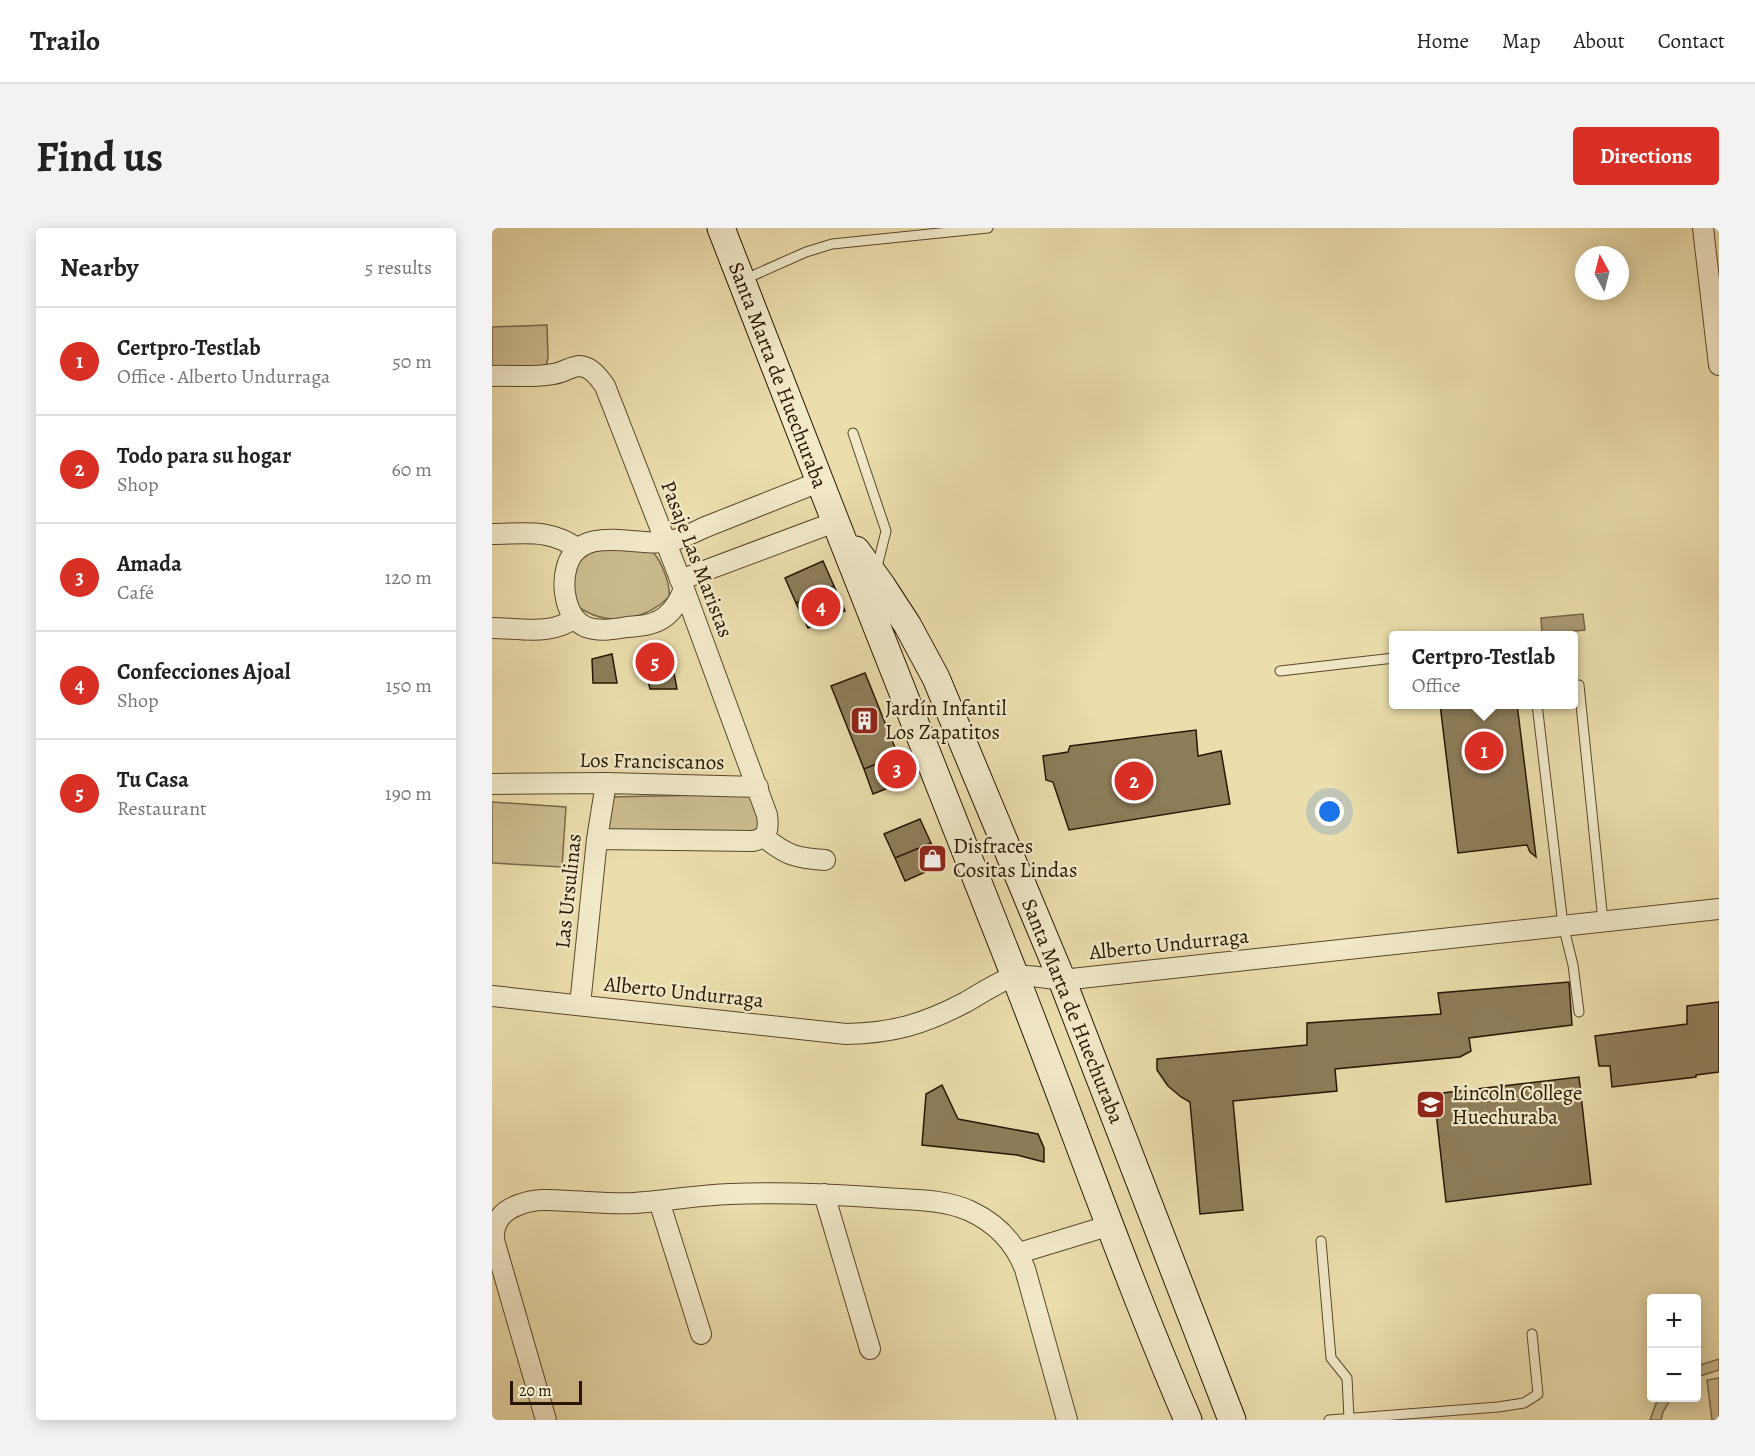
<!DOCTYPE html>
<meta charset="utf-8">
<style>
:root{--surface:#fff;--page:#f2f2f2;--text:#222;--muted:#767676;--line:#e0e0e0;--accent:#d93025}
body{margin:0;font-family:Alegreya,serif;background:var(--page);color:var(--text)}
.controls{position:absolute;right:18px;bottom:18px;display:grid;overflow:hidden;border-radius:6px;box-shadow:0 3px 15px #0003}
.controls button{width:54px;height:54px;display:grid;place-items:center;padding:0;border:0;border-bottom:2px solid var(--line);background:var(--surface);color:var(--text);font:30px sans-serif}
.compass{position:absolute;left:1083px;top:18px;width:54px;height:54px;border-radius:50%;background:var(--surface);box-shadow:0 3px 15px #0003;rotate:353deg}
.scale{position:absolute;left:18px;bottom:15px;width:72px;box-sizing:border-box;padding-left:6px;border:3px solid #291500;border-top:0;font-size:16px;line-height:21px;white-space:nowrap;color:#291500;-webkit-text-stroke:4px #f2e9c9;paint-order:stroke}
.you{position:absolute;left:838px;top:584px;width:21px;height:21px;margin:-15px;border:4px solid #fff;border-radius:50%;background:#1a73e8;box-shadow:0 0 0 9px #1a73e833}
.badge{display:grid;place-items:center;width:39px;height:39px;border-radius:50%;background:var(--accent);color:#fff;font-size:20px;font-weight:700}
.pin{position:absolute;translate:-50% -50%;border:3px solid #fff;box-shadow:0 2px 6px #0006}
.popup{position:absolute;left:897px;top:403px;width:189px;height:78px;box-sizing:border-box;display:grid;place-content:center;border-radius:6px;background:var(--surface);filter:drop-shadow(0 2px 4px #0005);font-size:20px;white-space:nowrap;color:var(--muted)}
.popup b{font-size:22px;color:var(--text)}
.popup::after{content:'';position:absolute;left:50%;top:100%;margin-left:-12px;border:12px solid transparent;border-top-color:var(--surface)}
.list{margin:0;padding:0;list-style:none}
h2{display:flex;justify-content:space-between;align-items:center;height:78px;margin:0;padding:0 24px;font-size:26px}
h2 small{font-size:20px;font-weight:400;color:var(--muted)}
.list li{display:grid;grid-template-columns:39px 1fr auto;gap:18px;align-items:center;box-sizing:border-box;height:108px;padding:0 24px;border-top:2px solid var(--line)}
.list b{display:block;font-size:22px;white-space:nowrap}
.list p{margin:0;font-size:20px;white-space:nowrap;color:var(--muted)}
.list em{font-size:20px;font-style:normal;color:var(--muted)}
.map{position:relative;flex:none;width:1227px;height:1192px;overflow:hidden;border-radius:6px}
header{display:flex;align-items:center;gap:36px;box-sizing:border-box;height:84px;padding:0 30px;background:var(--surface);border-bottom:2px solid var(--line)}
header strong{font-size:28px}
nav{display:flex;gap:33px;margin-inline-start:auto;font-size:21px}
.intro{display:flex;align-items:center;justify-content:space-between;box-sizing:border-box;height:144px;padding:0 36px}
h1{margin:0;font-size:42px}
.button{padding:15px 27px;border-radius:6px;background:var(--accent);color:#fff;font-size:21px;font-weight:700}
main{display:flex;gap:36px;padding:0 36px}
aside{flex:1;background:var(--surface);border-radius:6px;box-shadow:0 3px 15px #0003}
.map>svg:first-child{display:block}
</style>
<header>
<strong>Trailo</strong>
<nav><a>Home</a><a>Map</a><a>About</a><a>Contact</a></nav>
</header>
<div class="intro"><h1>Find us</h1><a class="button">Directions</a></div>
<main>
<aside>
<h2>Nearby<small>5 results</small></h2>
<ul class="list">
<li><span class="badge">1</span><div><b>Certpro-Testlab</b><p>Office · Alberto Undurraga</p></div><em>50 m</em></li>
<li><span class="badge">2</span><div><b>Todo para su hogar</b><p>Shop</p></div><em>60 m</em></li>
<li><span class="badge">3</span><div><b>Amada</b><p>Café</p></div><em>120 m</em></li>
<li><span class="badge">4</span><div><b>Confecciones Ajoal</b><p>Shop</p></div><em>150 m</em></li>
<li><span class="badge">5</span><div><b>Tu Casa</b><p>Restaurant</p></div><em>190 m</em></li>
</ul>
</aside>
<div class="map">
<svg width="1227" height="1192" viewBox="0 0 1227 1192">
<rect width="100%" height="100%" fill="#ebddac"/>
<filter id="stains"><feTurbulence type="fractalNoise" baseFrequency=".00333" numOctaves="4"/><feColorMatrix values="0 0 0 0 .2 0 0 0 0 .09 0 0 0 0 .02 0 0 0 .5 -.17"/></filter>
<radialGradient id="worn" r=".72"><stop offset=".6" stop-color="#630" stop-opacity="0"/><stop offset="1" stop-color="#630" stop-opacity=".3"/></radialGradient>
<path fill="#cabb8f" stroke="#7a6848" stroke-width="1.5" d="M55 97 56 130 54 138 0 142V99Z
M110 320 158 322C168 328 179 357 177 369 156 390 121 398 95 384 91 382 85 379 84 375 82 370 82 361 82 356 79 333 91 328 110 320Z
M261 566 270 603 109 612 116 569Z
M0 574 74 579 70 639 0 635Z
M1227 1131V1142L1205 1149V1138Z
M1227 1150V1192H1220L1215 1152Z
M1166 1170H1179L1171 1184 1169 1192H1158Z"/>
<path fill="#a99972" stroke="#766444" stroke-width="1.5" d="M1091 386 1093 402 1050 406 1049 390Z"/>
<path fill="#8e7d59" stroke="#291500" stroke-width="1.5" d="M331 333 342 358 304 375 293 350Z
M342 358 353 383 316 400 304 375Z
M120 426 125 455H101L100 431Z
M179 430 185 461H158L151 431Z
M373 445 406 527 372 541 339 458Z
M948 476H1025L1044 629 1038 624 1035 617 966 625Z
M704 502 706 528 729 523 738 576 577 602 561 554 554 552 551 528 576 524 578 518Z
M406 527 416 552 381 566 372 541Z
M428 591 439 615 403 630 392 606Z
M439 615 449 637 413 653 403 630Z
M1077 754 1080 797 977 810 979 823 968 829 843 841 845 863 741 873 751 982 708 986 698 874 689 869 676 858 665 842V831L815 817V795L949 786 946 765Z
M1227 774V844L1204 847V849L1120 859 1118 838H1107L1103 808 1195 796V778Z
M1087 849 1099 956 954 974 942 866Z
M450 857 466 891 546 906 552 920V934L525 927 430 917 434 866Z"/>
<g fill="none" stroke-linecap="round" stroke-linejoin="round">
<defs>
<path id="lane" d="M251 52 314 24 340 16 496 0
M361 205 394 303 384 343
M788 443 902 430
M1087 457 1111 693
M1045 476 1071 697 1081 737 1087 784
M829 1013 839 1130 855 1150 857 1190
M837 1192 1006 1179 1032 1175 1046 1166 1040 1106"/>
<path id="street" d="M1211 0 1227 137
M0 148C20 147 42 150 61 146 71 145 79 138 88 138 100 139 107 150 113 158L192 361 275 587C277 601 276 610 261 613L105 611
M0 306C32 306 58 300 86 321
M188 352 343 294
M192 361C188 371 183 381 174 388 163 397 149 398 135 399 123 401 107 404 94 399 73 390 69 358 75 338 88 296 143 318 173 314 186 313 204 303 216 298 253 283 290 269 327 254
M0 400C27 400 61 408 82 390
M0 556 114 555 266 559
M272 609C295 628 305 630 333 632
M0 768 354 806C402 805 432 796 474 774 484 768 515 749 524 748 535 746 558 751 570 752L1227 681
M88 777 105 611 114 555
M332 966 378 1121
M167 973 209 1106
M527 1025 619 997
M54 1192 2 1012C1 993 11 982 29 976 45 970 62 972 78 973 100 974 121 976 142 975 174 973 206 967 238 966 290 964 341 966 393 970 421 972 452 971 478 983 504 995 523 1015 533 1041L575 1192"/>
<path id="secondary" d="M229 0C325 250 425 499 523 748 581 896 633 1046 696 1192
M364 322 390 358 416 398 444 450 570 752 740 1192"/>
</defs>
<use href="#lane" stroke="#5a472b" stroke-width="11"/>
<use href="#street" stroke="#5a472b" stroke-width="22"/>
<use href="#secondary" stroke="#291500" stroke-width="29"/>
<use href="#lane" stroke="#f2e9c9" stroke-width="9"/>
<use href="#street" stroke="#f2e9c9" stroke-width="20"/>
<use href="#secondary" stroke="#f2e9c9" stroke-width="27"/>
</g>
<defs>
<symbol id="building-square" viewBox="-11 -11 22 22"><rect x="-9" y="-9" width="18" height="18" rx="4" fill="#8f2418" stroke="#f2e9c9"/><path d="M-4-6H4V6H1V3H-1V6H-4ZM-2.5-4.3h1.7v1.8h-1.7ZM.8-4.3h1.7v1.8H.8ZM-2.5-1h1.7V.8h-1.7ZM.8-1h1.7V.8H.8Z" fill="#fff"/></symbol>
<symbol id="shop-square" viewBox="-11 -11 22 22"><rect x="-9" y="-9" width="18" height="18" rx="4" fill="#8f2418" stroke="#f2e9c9"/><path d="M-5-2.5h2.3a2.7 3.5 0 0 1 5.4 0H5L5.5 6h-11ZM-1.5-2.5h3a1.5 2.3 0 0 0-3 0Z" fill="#fff"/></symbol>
<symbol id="school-square" viewBox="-11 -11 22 22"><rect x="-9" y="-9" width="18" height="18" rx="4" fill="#8f2418" stroke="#f2e9c9"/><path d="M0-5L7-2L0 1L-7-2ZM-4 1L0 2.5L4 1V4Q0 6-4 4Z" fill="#fff"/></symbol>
</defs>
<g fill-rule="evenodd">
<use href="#building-square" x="356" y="476" width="33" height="33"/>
<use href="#shop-square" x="424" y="614" width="33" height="33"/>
<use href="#school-square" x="922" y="860" width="33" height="33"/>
</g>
<g text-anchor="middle" stroke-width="4.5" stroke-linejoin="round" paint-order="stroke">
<g font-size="21" fill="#291500" stroke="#f2e9c9">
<text transform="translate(286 147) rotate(69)" y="7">Santa Marta de Huechuraba</text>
<text transform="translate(205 331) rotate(69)" y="7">Pasaje Las Maristas</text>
<text transform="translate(160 533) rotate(1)" y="7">Los Franciscanos</text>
<text transform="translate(76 663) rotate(-84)" y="7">Las Ursulinas</text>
<text transform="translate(677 716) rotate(-6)" y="7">Alberto Undurraga</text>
<text transform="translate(192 764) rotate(6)" y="7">Alberto Undurraga</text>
<text transform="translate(581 783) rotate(68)" y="7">Santa Marta de Huechuraba</text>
</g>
<g font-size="21" fill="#291500" stroke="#f2e9c9" text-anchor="start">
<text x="393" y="487">Jardín Infantil<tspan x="393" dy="24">Los Zapatitos</tspan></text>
<text x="461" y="625">Disfraces<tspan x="461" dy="24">Cositas Lindas</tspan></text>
<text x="960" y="872">Lincoln College<tspan x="960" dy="24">Huechuraba</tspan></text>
</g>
</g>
<rect width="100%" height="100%" filter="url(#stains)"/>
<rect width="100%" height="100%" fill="url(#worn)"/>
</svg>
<div class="controls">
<button>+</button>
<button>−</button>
</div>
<svg class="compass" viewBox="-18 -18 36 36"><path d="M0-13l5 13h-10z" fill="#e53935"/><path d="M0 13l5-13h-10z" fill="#767676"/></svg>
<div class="scale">20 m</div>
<div class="you"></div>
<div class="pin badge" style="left:992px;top:523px">1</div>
<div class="popup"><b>Certpro-Testlab</b>Office</div>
<div class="pin badge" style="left:642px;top:553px">2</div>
<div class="pin badge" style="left:405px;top:541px">3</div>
<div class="pin badge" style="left:329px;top:379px">4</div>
<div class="pin badge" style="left:163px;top:434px">5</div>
</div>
</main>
